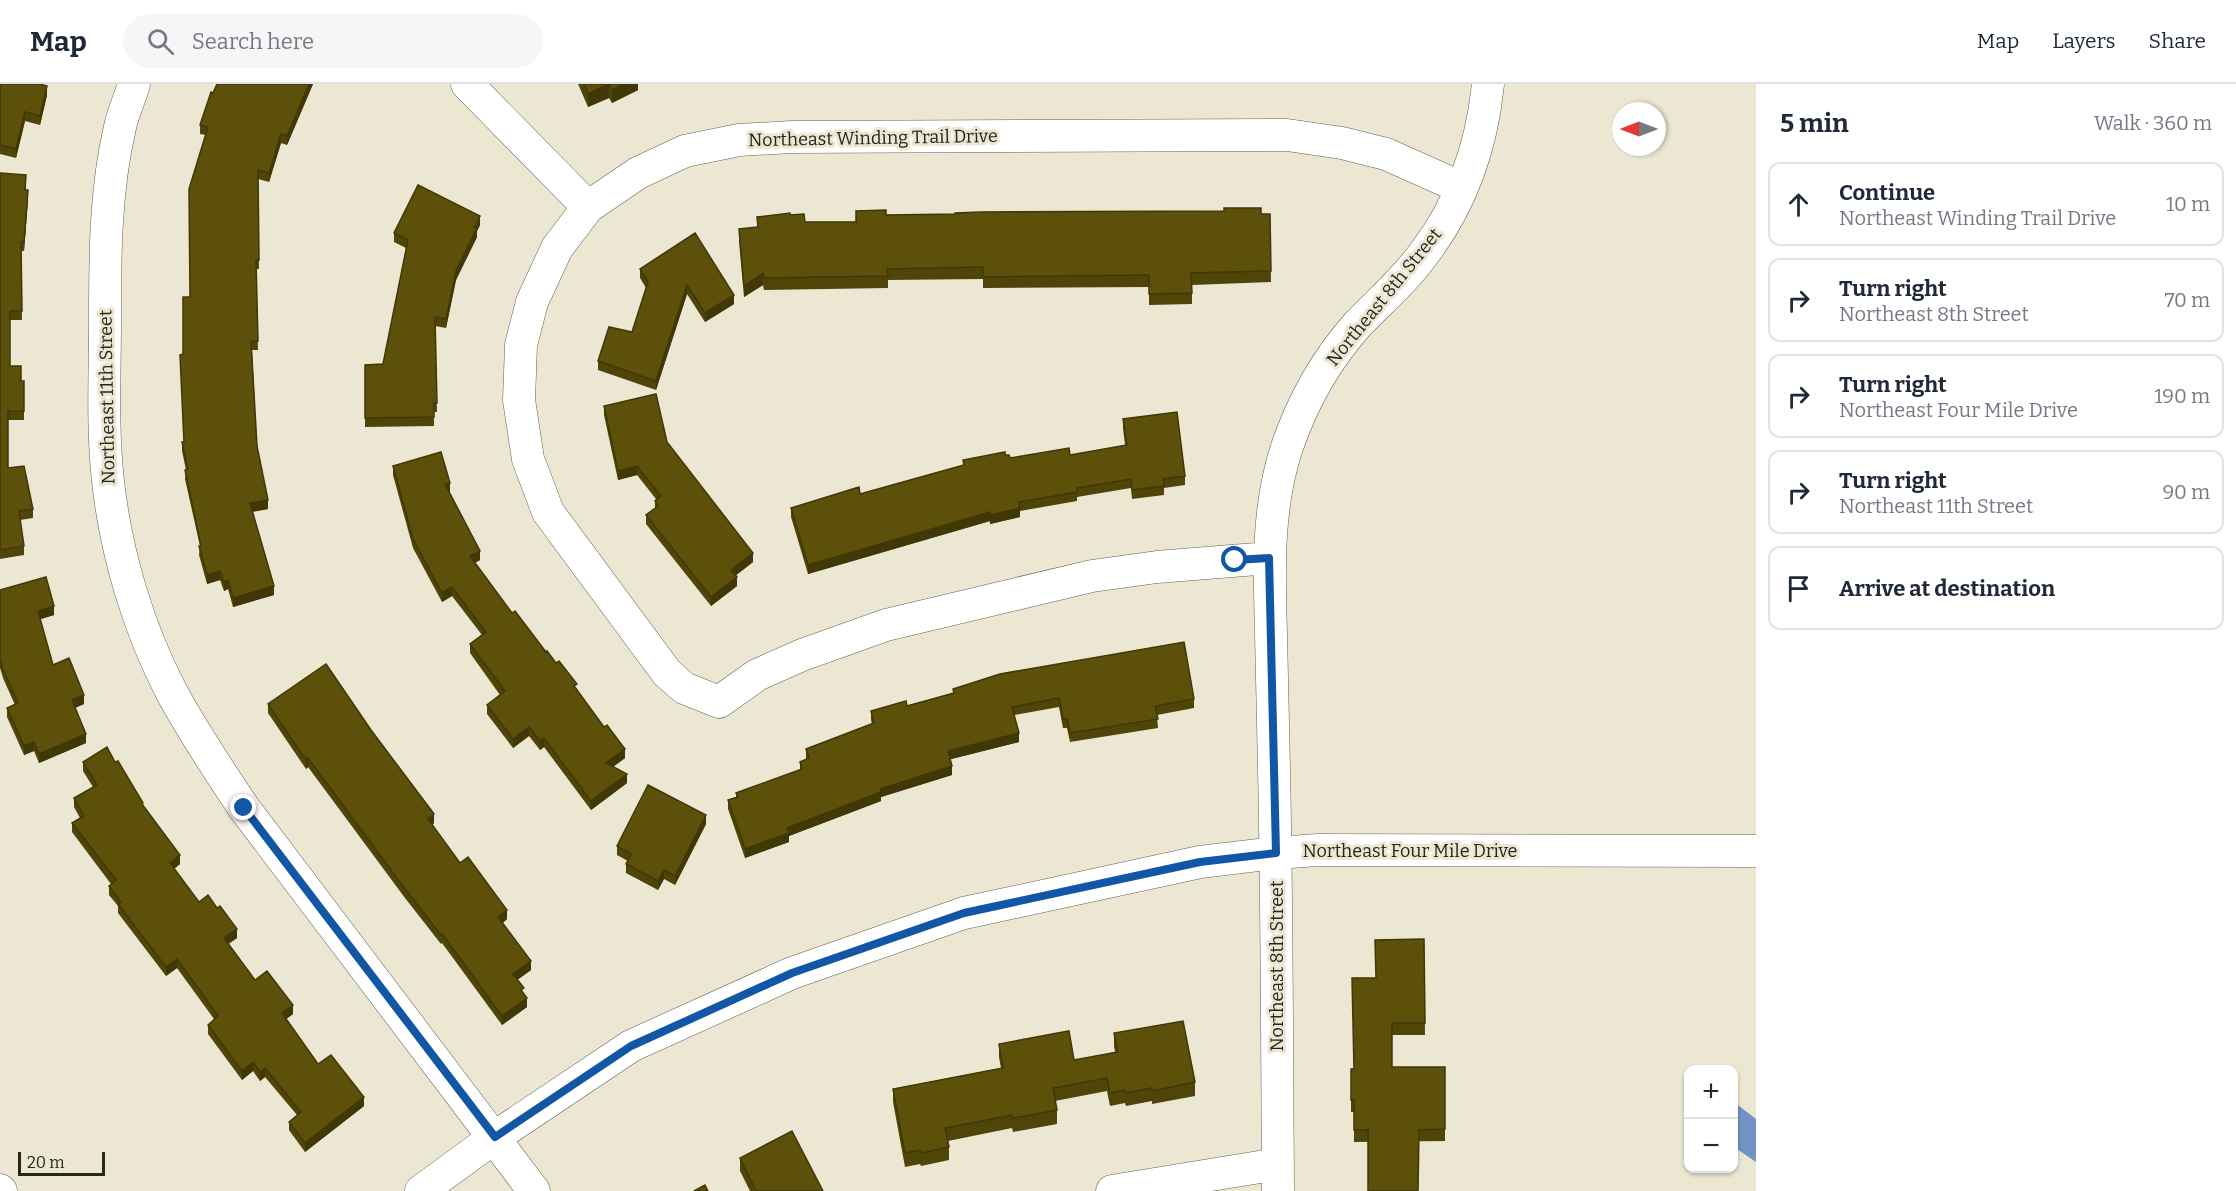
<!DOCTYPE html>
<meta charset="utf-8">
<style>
:root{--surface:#fff;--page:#f6f6f7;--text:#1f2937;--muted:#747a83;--line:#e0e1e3}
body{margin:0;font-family:Bitter,serif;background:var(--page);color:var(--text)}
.controls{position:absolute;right:18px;bottom:18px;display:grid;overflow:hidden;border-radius:12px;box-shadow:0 2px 4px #0004}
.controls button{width:54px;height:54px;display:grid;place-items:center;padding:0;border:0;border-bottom:2px solid var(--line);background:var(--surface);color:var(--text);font:30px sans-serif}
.compass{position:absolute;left:1612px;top:18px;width:54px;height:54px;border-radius:50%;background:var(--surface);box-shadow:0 2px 4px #0004;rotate:270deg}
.scale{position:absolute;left:18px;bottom:15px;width:87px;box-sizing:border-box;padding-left:6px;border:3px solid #27251d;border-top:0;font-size:16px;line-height:21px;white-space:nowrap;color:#27251d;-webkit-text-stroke:4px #ebe7d2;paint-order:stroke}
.stop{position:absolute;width:18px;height:18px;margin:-14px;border:4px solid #1256a6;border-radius:50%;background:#fff}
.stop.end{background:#1256a6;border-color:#fff;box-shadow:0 2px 6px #0008}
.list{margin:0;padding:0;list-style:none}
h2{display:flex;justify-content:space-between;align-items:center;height:78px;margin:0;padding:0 24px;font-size:26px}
h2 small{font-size:20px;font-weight:400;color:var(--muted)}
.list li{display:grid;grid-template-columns:39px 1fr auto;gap:18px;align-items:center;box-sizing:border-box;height:84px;margin:0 12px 12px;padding:0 12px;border:2px solid var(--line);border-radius:12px}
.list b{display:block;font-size:22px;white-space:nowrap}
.list p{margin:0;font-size:20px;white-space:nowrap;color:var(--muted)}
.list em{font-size:20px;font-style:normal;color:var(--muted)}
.icon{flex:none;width:33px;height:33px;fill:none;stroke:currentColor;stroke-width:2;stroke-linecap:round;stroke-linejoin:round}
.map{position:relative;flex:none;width:1756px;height:1107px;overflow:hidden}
header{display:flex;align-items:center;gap:36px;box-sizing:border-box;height:84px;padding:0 30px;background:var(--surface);border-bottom:2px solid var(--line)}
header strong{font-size:28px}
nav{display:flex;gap:33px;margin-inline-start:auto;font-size:21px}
.search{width:420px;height:54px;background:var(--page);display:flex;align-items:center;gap:15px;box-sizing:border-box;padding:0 21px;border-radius:33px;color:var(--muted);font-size:22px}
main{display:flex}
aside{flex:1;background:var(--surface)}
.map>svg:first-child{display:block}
</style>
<header>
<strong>Map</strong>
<div class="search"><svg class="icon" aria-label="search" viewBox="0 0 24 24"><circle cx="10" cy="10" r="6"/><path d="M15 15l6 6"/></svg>Search here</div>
<nav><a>Map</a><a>Layers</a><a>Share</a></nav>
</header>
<main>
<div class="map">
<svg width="1756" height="1107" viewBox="0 0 1756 1107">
<rect width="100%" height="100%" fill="#ebe7d2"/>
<path fill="#7094c6" d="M1734 1018 1756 1035V1078L1734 1063Z"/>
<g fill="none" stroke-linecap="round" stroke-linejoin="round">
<defs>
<path id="minor" d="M134 0C130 14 123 29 120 43 105 107 105 172 105 238 105 290 102 344 108 397 116 469 138 544 172 609 194 649 219 687 244 724L534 1107
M467 0 588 123
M1269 474 1157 483 1092 492 886 541 802 571 757 591 719 618 684 604 667 589 548 428 528 375 519 316 521 261 532 218 557 164 588 123 638 89 685 67 739 56 792 53 1287 51 1342 59 1386 70 1462 104
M0 1106 1 1107
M421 1107 495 1053 631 962 792 889 964 829 1200 778 1276 769 1318 766 1756 767
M1112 1107 1278 1080
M1278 1107C1277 966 1277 825 1274 684 1273 639 1272 594 1271 549 1269 486 1267 423 1287 363 1302 319 1326 276 1357 241 1380 217 1406 195 1425 168 1462 119 1482 60 1488 0"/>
</defs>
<use href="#minor" stroke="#64614e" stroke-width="33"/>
<use href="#minor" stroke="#fff" stroke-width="32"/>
</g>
<path fill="#4f4509" d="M0 0 47 11 40 41 25 37 16 74 0 70Z
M313 0 287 61 281 59 269 98 258 95 259 185H256L258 266H252L257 362 268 425 252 428 274 511 233 523 228 505 224 507 220 496 207 500 199 471 200 462 185 395 186 386 182 367V358H184L183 270 190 213 206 51 200 50V41L213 9Z
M578 0H638V6L612 19 609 14 588 23Z
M0 89 26 100V106L28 115 24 167H21L22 236H10V282L21 297H24V336H8V384L33 425V434L20 436 24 462V471L0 475Z
M1270 130 1271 198 1192 201V220L1149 221V203L983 204V195L888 196V204L764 206 763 201 744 213 739 157V145L757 143V133L790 131 805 138H856L886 131Z
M480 141 477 147V153L456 196 446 244 435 242 437 328H434V342L365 343V281L383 280 406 164 394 158V149Z
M640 185 734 220 705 238 687 210 656 306 598 286V277L632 248 646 204 640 194Z
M604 322 667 358 753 478 735 492 737 502 711 522 646 440V431L655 425V417L656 415 637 391 618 396 604 331Z
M1123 335 1185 392V401L1164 404V411L1132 415 1131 404 1077 413V417L1020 427V433L990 440V437L808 490 791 433V424L860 410 963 381V376L1005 371 1010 374 1070 371 1125 361 1123 344Z
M393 382 450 408H449L480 476 475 479 512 529 577 605 625 674 613 683 627 699 591 726 544 663 540 666 529 652 513 664 487 630V621L500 611 470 569V560L482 551 452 512 442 518 413 464 393 391Z
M0 506 54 531 40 535 53 581 84 620 75 624 86 659 39 679 34 667 24 671 7 633V624L15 621 3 594 0 584Z
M953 605 1194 615V624L1157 631 1158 644 1070 658 1067 644H1063L1059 623 1014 631 1019 658 950 675 952 691 881 713V717L789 752V758L745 774 728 725V716L736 713V709L800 686V678L806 676V665L872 640 871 636V627L907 622 953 609Z
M268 620 434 739 432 741 460 779 507 835 503 839 531 886 517 896 524 910 527 923 502 941 442 859 441 860 405 814 308 683 306 685 268 629Z
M83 678 143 722 180 780 174 785 199 818 237 854 228 860 255 896 293 930 286 935 318 980 364 1022 305 1068 289 1046V1038L297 1031 265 993 260 997 253 987 242 996 208 950V941L214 935 177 884 166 892 118 829V822L109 811V802L111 800 72 748V739L80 734 74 723V714L93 703 83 687Z
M706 740 675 801 664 795 658 806 626 789V780L628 777 617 771V762Z
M1424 855 1425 951H1392V983H1445V1057L1354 1058V1028H1351V985H1354L1376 894Z
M1114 949 1195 998V1012L1152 1020V1017L1126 1022 1125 1019 1110 1022 1107 1007 1055 1017 1057 1026V1040L1013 1048 1012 1044 948 1057 949 1063V1076L921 1082 920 1080 905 1083 893 1018V1005L1001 984 999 973V960L1074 976 1115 968 1114 962Z
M740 1074 823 1107H750L740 1087Z"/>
<path fill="#403807" d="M309 0H313L287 61V52Z
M609 0V14L588 23V10Z
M623 0H638V6L612 19V6Z
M47 2V11L40 41V32Z
M25 28V37L16 74V65Z
M281 50V59L269 98V89Z
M28 106V115L24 167V158Z
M480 132V141L477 147V153L456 196 446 244V235L456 187Z
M763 189V201L744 213V202Z
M687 201V210L656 306V297Z
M734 211V220L705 238V229Z
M637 382V391L618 396V387Z
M450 399V408L445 409V400Z
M268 416V425L250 428V419Z
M1020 424V433L990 440V431Z
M990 428V437L808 490V481Z
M480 467V476L470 481V472Z
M753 469V478L731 495V486Z
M220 487V496L207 500V491Z
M737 493V502L711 522V513Z
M228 496V505L224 507V498Z
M274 502V511L233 523V514Z
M452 503V512L442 518V509Z
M54 522V531L38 536V527Z
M84 611V620L72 625V616Z
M529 643V652L513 664V655Z
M1019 649V658L948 676V667Z
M86 650V659L39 679V670Z
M544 654V663L540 666V657Z
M34 658V667L24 671V662Z
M625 665V674L606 688V679Z
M308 674V683L306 685V676Z
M952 682V691L881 713V717L789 752V758L745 774V765L787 744 880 705Z
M627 690V699L591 726V717Z
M434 730V739L428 744V735Z
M706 731V740L675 801V792Z
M180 771V780L170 788V779Z
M664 786V795L658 806V797Z
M507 826V835L498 842V833Z
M237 845V854L224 863V854Z
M177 875V884L166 892V883Z
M531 877V886L513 899V890Z
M527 914V923L502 941V932Z
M293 921V930L282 938V929Z
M253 978V987L242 996V987Z
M265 984V993L260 997V988Z
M364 1013V1022L305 1068V1059Z"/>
<path fill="#5c500a" stroke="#403807" stroke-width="1.5" d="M0 0H40L47 2 40 32 25 28 16 65 0 61Z
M217 0H309L287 52 281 50 269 89 258 86 259 176H256L258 257H251L257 362 268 416 250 419 274 502 233 514 228 496 224 498 220 487 207 491 199 462H201L185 386 188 385 182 358H184L180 271 183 270V213H190L189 105 208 43 200 41 211 8 213 9Z
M584 0H623L612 6 609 0 588 10Z
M0 89 26 91 25 106H28L24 158H21L22 227H10V282H21V297H24V327H8V384L24 382 33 425 19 427 24 462 0 466Z
M418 101 480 132 474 143 477 144 456 187 446 235 435 233 437 319H434V333L365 334V281L383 280 408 156 394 149Z
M1224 124H1261V130H1270L1271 187 1191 189 1192 209 1149 210V191L983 193V183L887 185 888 192 764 194 763 189 744 202 739 145 758 143 757 133 790 129V131L804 130 805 138H856V127L886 126V131L955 130V129L981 128 1224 127Z
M695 149 734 211 705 229 687 201 656 297 598 277 609 243 632 248 648 198 640 185Z
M656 310 667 358 753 469 731 486 737 493 711 513 646 431 658 422 655 417 661 412 637 382 618 387 604 322Z
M1177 328 1185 392 1163 395 1164 402 1132 406 1131 395 1077 404V408L1019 418 1020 424 990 431V428L808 481 791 424 859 403 860 410 964 381 963 376 1005 368V371H1009L1010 374 1069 364 1070 371 1127 361 1123 335Z
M441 368 450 399 445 400 480 467 470 472 512 529 515 527 546 568 547 567 556 579 559 577 577 600 574 602 604 643 607 641 625 665 606 679 627 690 591 717 544 654 540 657 529 643 513 655 487 621 505 607 470 560 486 548 452 503 442 509 413 455 393 382Z
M46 493 54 522 38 527 53 581 69 574 84 611 72 616 86 650 39 670 34 658 24 662 7 624 18 619 3 585 0 575V506Z
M1184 558 1194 615 1155 622 1158 635 1070 649 1067 635H1063L1059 614 1012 623 1019 649 948 667 952 682 880 705 881 708 787 744 789 749 745 765 728 716 738 713 736 709 802 685 800 678 809 674 806 665 874 639 871 627 906 617 907 622 954 609 953 605 1000 590Z
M326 580 371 646 434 730 428 735 460 779 468 773 507 826 498 833 531 877 513 890 524 904 521 906 527 914 502 932 442 850 441 851 405 805 308 674 306 676 268 620Z
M107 663 115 678 118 677 143 719 142 720 180 771 170 779 199 818 208 811 217 824 220 822 237 845 224 854 255 896 267 887 293 921 282 929 318 980 331 971 364 1013 305 1059 289 1038 301 1028 265 984 260 988 253 978 242 987 208 941 218 932 177 875 166 883 118 820 121 818 109 802 116 796 72 739 84 732 74 714 97 701 83 678Z
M648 701 706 731 675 792 664 786 658 797 626 780 631 770 617 762Z
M1424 855 1425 939H1392V983H1445V1045L1419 1046 1418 1107H1368V1046H1354V1016H1351V985H1354L1352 894H1376L1375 856Z
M1183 937 1195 998 1152 1007V1004L1126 1009 1125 1006 1110 1009 1107 994 1053 1004 1057 1026 1013 1034 1012 1031 945 1044 949 1063 921 1069 920 1066 905 1069 893 1005 1003 984 999 960 1069 947 1074 976 1118 968 1114 949Z
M792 1047 823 1107H756L740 1074Z
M705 1101 708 1107H694Z"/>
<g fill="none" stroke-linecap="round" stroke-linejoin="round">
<path stroke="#1256a6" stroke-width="8" d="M244 724 495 1053 631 962 792 889 964 829 1200 778 1276 769 1269 474 1235 476"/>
</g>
<g text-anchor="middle" stroke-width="6" stroke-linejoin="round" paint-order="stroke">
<g font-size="18" fill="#27251d" stroke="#ebe7d2">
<text transform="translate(873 54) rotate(-1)" y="6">Northeast Winding Trail Drive</text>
<text transform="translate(1384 213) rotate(-51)" y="6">Northeast 8th Street</text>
<text transform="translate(107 313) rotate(-91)" y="6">Northeast 11th Street</text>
<text x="1410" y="773">Northeast Four Mile Drive</text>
<text transform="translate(1277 882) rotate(-90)" y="6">Northeast 8th Street</text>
</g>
</g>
</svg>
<div class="controls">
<button>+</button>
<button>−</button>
</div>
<svg class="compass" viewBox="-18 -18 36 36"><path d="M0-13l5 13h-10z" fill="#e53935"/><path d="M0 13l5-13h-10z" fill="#747a83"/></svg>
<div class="scale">20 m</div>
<div class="stop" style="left:1235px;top:476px"></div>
<div class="stop end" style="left:244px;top:724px"></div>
</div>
<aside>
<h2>5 min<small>Walk · 360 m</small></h2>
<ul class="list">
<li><svg class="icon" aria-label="ahead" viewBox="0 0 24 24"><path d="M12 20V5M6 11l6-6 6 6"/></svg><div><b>Continue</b><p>Northeast Winding Trail Drive</p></div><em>10 m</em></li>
<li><svg class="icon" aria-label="right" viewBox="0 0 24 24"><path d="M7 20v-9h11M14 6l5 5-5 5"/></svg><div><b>Turn right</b><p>Northeast 8th Street</p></div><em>70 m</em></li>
<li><svg class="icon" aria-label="right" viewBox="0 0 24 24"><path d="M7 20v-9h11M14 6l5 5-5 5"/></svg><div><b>Turn right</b><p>Northeast Four Mile Drive</p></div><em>190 m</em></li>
<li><svg class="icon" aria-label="right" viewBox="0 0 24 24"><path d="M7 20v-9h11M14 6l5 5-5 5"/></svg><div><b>Turn right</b><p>Northeast 11th Street</p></div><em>90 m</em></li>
<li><svg class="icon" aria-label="arrive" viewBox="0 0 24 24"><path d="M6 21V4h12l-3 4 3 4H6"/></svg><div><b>Arrive at destination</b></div></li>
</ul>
</aside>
</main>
